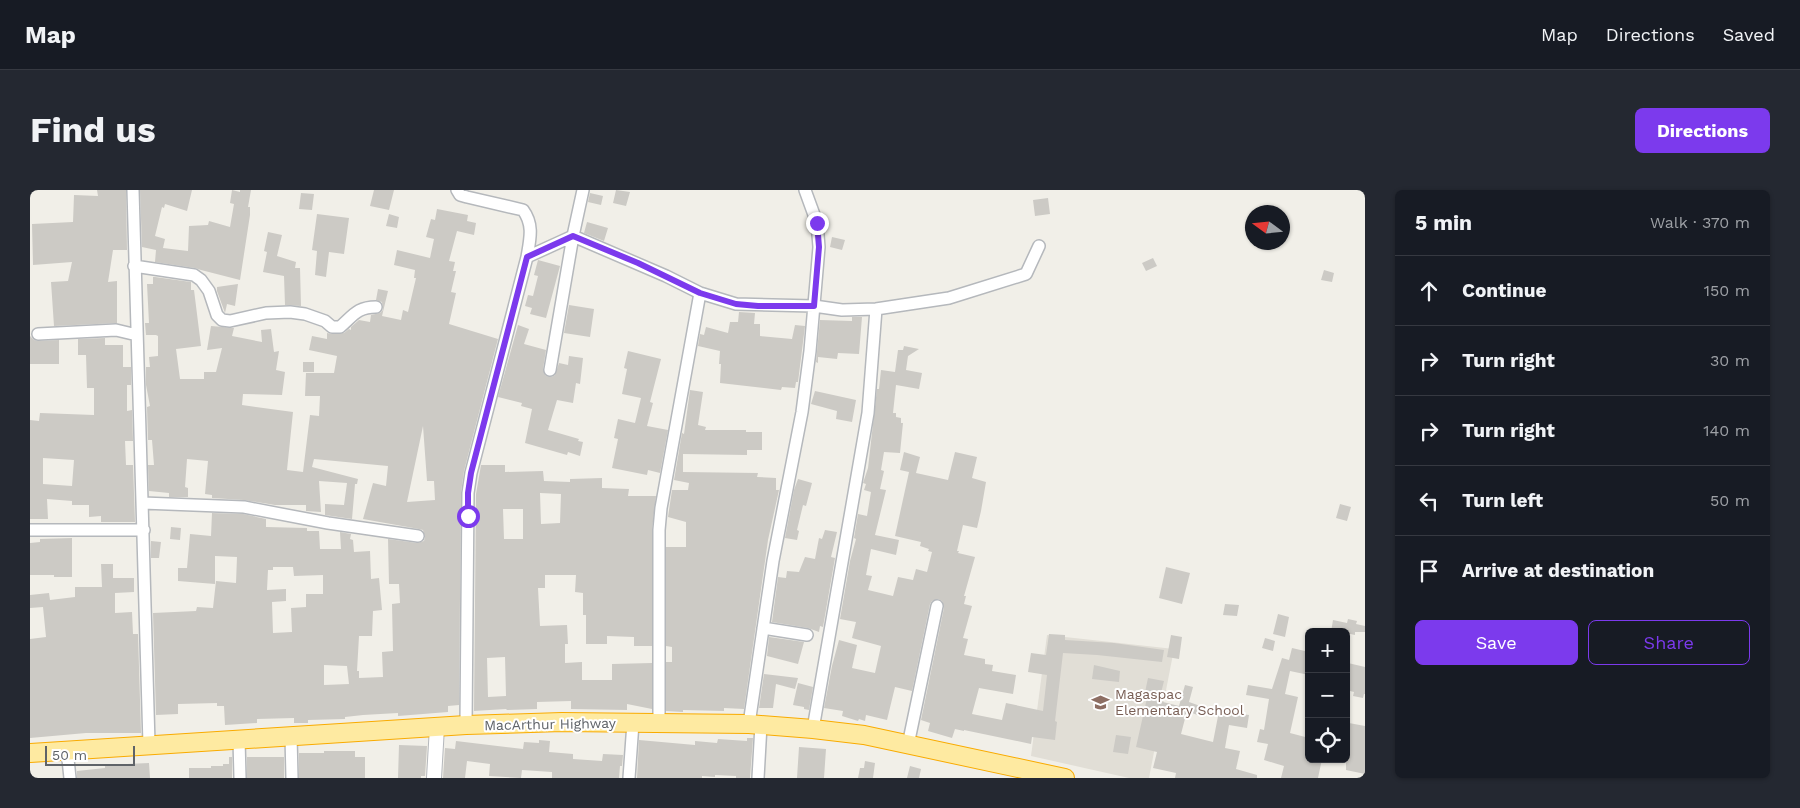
<!DOCTYPE html>
<meta charset="utf-8">
<style>
:root{--surface:#171b24;--page:#242831;--text:#f1f3f6;--muted:#9ea1a6;--line:#363941;--accent:#7c3aed}
body{margin:0;font-family:"Work Sans",sans-serif;background:var(--page);color:var(--text)}
.controls{position:absolute;right:15px;bottom:15px;display:grid;overflow:hidden;border-radius:8px;box-shadow:0 1px 4px #0004}
.controls button{width:45px;height:45px;display:grid;place-items:center;padding:0;border:0;border-bottom:1px solid var(--line);background:var(--surface);color:var(--text);font:25px sans-serif}
.compass{position:absolute;left:1215px;top:15px;width:45px;height:45px;border-radius:50%;background:var(--surface);box-shadow:0 1px 4px #0004;rotate:285deg}
.scale{position:absolute;left:15px;bottom:12px;width:90px;box-sizing:border-box;padding-left:5px;border:2px solid #5f6368;border-top:0;font-size:14px;line-height:18px;white-space:nowrap;color:#5f6368;-webkit-text-stroke:4px #fff;paint-order:stroke}
.stop{position:absolute;width:15px;height:15px;margin:-11px;border:4px solid #7c3aed;border-radius:50%;background:#fff}
.stop.end{background:#7c3aed;border-color:#fff;box-shadow:0 1px 5px #0008}
.list{margin:0;padding:0;list-style:none}
h2{display:flex;justify-content:space-between;align-items:center;height:65px;margin:0;padding:0 20px;font-size:21px}
h2 small{font-size:16px;font-weight:400;color:var(--muted)}
.list li{display:grid;grid-template-columns:32px 1fr auto;gap:15px;align-items:center;box-sizing:border-box;height:70px;padding:0 20px;border-top:1px solid var(--line)}
.list b{display:block;font-size:19px;white-space:nowrap}
.list em{font-size:16px;font-style:normal;color:var(--muted)}
.actions{display:flex;gap:10px;padding:15px 20px}
.actions a{flex:1;padding:11px 0;border:1px solid var(--accent);border-radius:8px;text-align:center;font-size:18px;color:var(--accent)}
.actions .main{background:var(--accent);color:#fff}
.icon{flex:none;width:28px;height:28px;fill:none;stroke:currentColor;stroke-width:2;stroke-linecap:round;stroke-linejoin:round}
.map{position:relative;flex:none;width:1335px;height:588px;overflow:hidden;border-radius:8px}
header{display:flex;align-items:center;gap:30px;box-sizing:border-box;height:70px;padding:0 25px;background:var(--surface);border-bottom:1px solid var(--line)}
header strong{font-size:24px}
nav{display:flex;gap:28px;margin-inline-start:auto;font-size:18px}
.intro{display:flex;align-items:center;justify-content:space-between;box-sizing:border-box;height:120px;padding:0 30px}
h1{margin:0;font-size:35px}
.button{padding:12px 22px;border-radius:8px;background:var(--accent);color:#fff;font-size:18px;font-weight:700}
main{display:flex;gap:30px;padding:0 30px}
aside{flex:1;background:var(--surface);border-radius:8px;box-shadow:0 1px 4px #0004}
.map>svg:first-child{display:block}
</style>
<header>
<strong>Map</strong>
<nav><a>Map</a><a>Directions</a><a>Saved</a></nav>
</header>
<div class="intro"><h1>Find us</h1><a class="button">Directions</a></div>
<main>
<div class="map">
<svg width="1335" height="588" viewBox="0 0 1335 588">
<rect width="100%" height="100%" fill="#f1efe8"/>
<path fill="#e1ded6" d="M1017 445 1144 459 1119 588H1099L1001 566Z"/>
<path fill="#cccac5" fill-rule="evenodd" d="M67 0H96L97 60H83L78 92 87 91V133L24 136 21 92 38 91 42 72 3 75 2 34 43 32 44 5 68 6Z
M110 0H162L157 21 135 14 134 18 132 17 125 46 135 49 133 58 158 61 159 36 178 35 179 31 200 37 204 14 200 13 202 0 210 2V0H221L218 17H220V25L210 90 171 80 165 78 125 72 126 60 112 57Z
M344 0H364L359 20 340 16Z
M586 0 600 2 596 16 583 13Z
M271 3 284 4 282 20 269 19Z
M560 3 573 6 571 15 558 12Z
M1018 8 1020 24 1005 26 1003 10Z
M407 19 438 25 437 31 446 33 444 45 427 41 419 71 425 72 423 81H426L421 102 426 103 419 134 468 149 434 281 431 302 429 515 418 516V522L368 526V523L333 525 315 527V529L278 530V533H264V528L227 529V533L195 535 194 516H187V513L148 514V524L126 525 123 423 166 421 167 417 183 418 186 391 206 393 207 367 185 366V394L148 391V378H157L160 344 181 346 182 323 213 324 236 329V337L277 338V341H289L290 359H311L310 342 321 344 320 349 323 350 324 362 340 361 341 389 349 388 352 420 343 421 342 446H329L327 481H329V488L353 487 352 462 363 461 362 414 370 413 369 394H359L358 349 387 353 394 351 395 347 393 340 389 339 333 329 343 293 356 296 358 276 284 269 282 277 328 289 327 294H325L322 329 295 325V314L314 315 317 293 289 291 291 322 276 321V315H245L214 310 182 308V305L175 304 178 271 157 269 155 297 158 298V307H139V303L119 301 118 275H124L122 250H118L117 217 120 216 116 195V177H120L119 167 128 166V146L126 145H116L115 133H119L117 94H123V87H125L161 92V100H164L171 156 146 159 150 189H174V182H186L192 158 177 160 181 136 204 138 202 146 232 152 231 140 241 139 244 162 249 161 246 180 255 182 252 205 213 204 212 215 263 222 257 280 273 282 280 225 289 226 290 206H275L276 183H304L307 166 279 160 282 146 297 149V143L302 144 314 143 319 139 321 140V137L329 130 340 132 341 125 350 123 353 120 352 112 346 110 348 99 358 101 352 126 371 130 373 120 378 122 386 88H384L385 80 364 75 367 60 400 68 404 49 396 47 401 29 405 30ZM393 236 397 291H404L405 310 377 312ZM243 377H263L264 386 293 385V404H276V417L261 418 262 442 243 443 242 412 256 411V399L237 400 238 380H243ZM294 475 317 476 319 494 294 495Z
M287 24 319 28 314 64 299 62 296 87 285 85 287 61 282 60Z
M359 24 369 27 367 38 356 36Z
M557 32 578 38 574 51 554 43Z
M238 42 252 45 247 66 266 72 265 78H270L271 116 255 115 254 86 233 82 237 62 234 61Z
M802 47 815 50 812 60 800 57Z
M1123 68 1127 76 1116 81 1112 73Z
M508 70 530 76 516 128 500 124 502 118 495 116 498 105 503 106 508 86 504 85Z
M1294 80 1304 83 1302 92 1291 90Z
M208 94 205 116 197 114 195 123 187 101V97Z
M539 115 564 119 560 147 534 143Z
M709 122 725 123 724 134H730V146L762 149 765 135 775 136 768 192H766L765 198 752 197 751 200 690 193 691 174H689L690 161 668 156 670 144 674 145 676 137 698 143 700 132H708Z
M822 127H832L829 164 808 163 807 169 788 167V173L786 172 790 130 822 131Z
M488 135 499 139 494 154 516 160 513 179 516 186 522 187 525 185 529 173 538 175 539 166 553 168 550 194 546 193 543 213 527 210 518 240 549 249 548 251 553 252 550 266 538 262 537 265 495 253 502 219 491 216 492 213 468 207Z
M0 146 4 150 8 151 29 150V174H0Z
M75 148V155H93V177H101V195H97V221L102 220 103 251H95L96 275H103L105 332H71V326L59 327V315H42V311L17 309 18 329H0V230L9 231 10 223 64 225V198H57L56 165H48V149ZM13 268 44 270 42 296 13 294Z
M874 156 889 159 878 166 876 180 892 183 889 199 866 195 863 223H866V227L871 228V233H873L870 263 854 262 851 280 854 281 850 299 856 300 845 345 869 350 866 365 841 359 836 385 842 386 838 400 863 406 868 387 883 390 886 379 897 382 902 362 898 361 899 359 890 356 891 352 865 346 879 282 870 280 874 262 890 267 886 283 918 290 925 262 947 267 942 288 956 292 951 321 947 338 933 335 927 361H929L928 363 945 367 934 406H936L934 414 942 416 933 448 938 449 934 465 955 469V474L963 475 962 481 986 485 983 504 949 498 942 524 972 530 976 513 1013 521 1017 485 998 482 1001 463 1016 465 1019 444 1035 445V450L1084 453 1134 460 1132 472 1067 465 1033 463 1025 531 1027 532 1025 550 1002 547 1001 554 934 540V541L925 539 922 548 898 541 900 533 891 530 914 418 912 411 908 409 902 411 900 414 882 501 865 497 857 530 836 525 835 531 829 529 828 531 812 526 813 521 794 518 802 476 809 450 827 455 822 478 845 483 851 456 822 448 826 432 810 429 820 371 826 349 824 348 828 324 837 326 841 302 834 300 836 294 833 293 838 278 847 199H849L851 180 865 182 868 160H873Z
M598 161 631 169 620 212 623 213 617 236 638 240 630 283 618 280 617 285 582 278 588 249 584 248 588 229 605 233 611 208 592 204 597 179 594 178Z
M273 172H284V182H273Z
M660 200 673 202 668 235 676 237 675 240H716V242H732V260H717V265L653 264V282L728 283 727 287 746 288V300H749L738 350 714 519 694 518V521L653 520V522L636 521V472H642V457L636 456V357H656V332L638 327 642 300H658L659 293 644 290 652 243 654 244Z
M785 201 826 210 822 232 806 229 807 221 781 214Z
M451 275H475V282L513 281 514 291 540 292V289L572 288V298L599 299 598 306H626L622 340V456H604V447L577 446V454H556V425H553V403L545 402 546 385H515V398H508L510 436 537 435 538 454H535V473L552 472V490H582V474L622 473V519L597 514V520L541 519V511L507 512V519L477 520 476 519 444 521 446 304ZM510 303 531 304 530 333 511 334ZM473 319H493V349H474ZM475 467 476 506 458 507 457 468Z
M768 289 782 293 776 316 773 315 767 340 769 341 767 350 755 348 764 300Z
M1310 314 1321 317 1317 331 1306 328Z
M141 337 151 338 150 350 140 349Z
M795 340 807 342 801 367 805 368 793 437 790 436 789 442 778 438 742 432 748 387 756 388 757 381 769 382 775 367 785 369 789 348 792 349Z
M42 348V387H24V385H0V353L10 352V349Z
M121 351 131 352 129 368H121Z
M71 374H83V388H104V402L85 403V423L102 422 103 444H108L111 543H56L0 548V449L16 447 13 417 0 418V405L19 403 20 410 45 407V397H72Z
M1136 377 1160 383 1152 414 1129 408Z
M1195 414 1209 415 1207 426 1193 425Z
M1248 424 1259 427 1255 447 1243 444Z
M1318 429 1327 431 1326 434 1335 436V442H1325V445L1316 443V442H1301L1303 430 1317 433Z
M1141 445 1152 447 1149 469 1137 467Z
M739 447 774 452 768 474 737 466Z
M1235 448 1245 451 1243 461 1232 458Z
M1262 458 1279 462V485L1260 481 1255 504 1268 507 1260 543 1279 548V569H1292L1288 588H1251L1254 576 1234 570 1238 554 1227 552 1230 539 1234 540 1239 509 1216 505 1218 495 1242 499 1252 468 1259 470Z
M1318 473 1335 477V504H1334L1333 508 1323 506 1324 502 1316 500V481Z
M1064 475 1090 481 1089 492 1062 489Z
M734 484 768 488 765 499 746 494 743 518H729Z
M1118 488 1134 491 1129 511 1149 516 1155 495 1163 497 1159 512 1173 517 1170 526 1157 521 1151 544 1183 552 1189 521 1219 525 1217 538 1199 535 1195 558 1210 561 1206 579 1227 585V588H1145L1146 583 1123 578 1127 562 1106 557 1117 508 1114 507Z
M768 493 783 497 779 520 774 519V517L763 515Z
M1319 533 1335 536V584L1316 580V547Z
M1086 545 1101 547 1098 564 1083 562Z
M717 548H723L720 588H706V586L685 585V587L672 586V588H607L609 550 665 555V551L687 553 688 549 717 551Z
M509 550 520 551 519 562 543 564V569L572 571 573 564 593 565 592 576H590L589 588H522V582L492 580 491 588 459 586 460 574 437 571 435 588H413L415 558 425 559 426 551 493 559 494 552 509 553Z
M369 555 397 556 395 586H391V588H368Z
M769 557 796 559 794 588H767Z
M294 561H325V567H335V588H269V563H294Z
M199 567H202V588H159V578H181V576H193V574H199Z
M217 567H254V588H217Z
M835 571 845 573 843 588H828L830 578H834Z
M119 573 120 588H47V581L75 578V575Z
M880 576 891 579 889 588H877Z"/>
<g fill="none" stroke-linecap="round" stroke-linejoin="round">
<defs>
<path id="minor" d="M103 0 119 554
M427 0 430 5 437 7 493 20C504 35 500 49 497 67L441 283 438 303 436 535
M553 0 543 46 636 86 670 103 706 114 784 116 812 120 846 119 919 108 996 84 1009 56
M497 67 543 46
M104 76 164 85 171 90 179 101 187 125 192 130 200 131 236 123 260 122 275 124 295 131 302 137H310C323 126 327 117 346 117
M8 144 86 140 107 145
M520 180 543 46
M113 313 214 317 298 333 388 346
M0 340H114
M733 438 777 445
M629 533V340L631 318 670 103
M719 534 743 371 772 222 780 161 789 57 787 33 775 0
M783 539 838 223 846 119
M261 546 262 588
M209 549 210 588
M878 555 907 416
M37 560 40 588
M599 588 603 533
M728 588 731 535"/>
<path id="tertiary" d="M404 588 407 537"/>
<path id="trunk" d="M0 563 436 535 532 532 719 534 783 539 834 545 1035 588"/>
</defs>
<use href="#minor" stroke="#b5b8bc" stroke-width="14"/>
<use href="#tertiary" stroke="#b5b8bc" stroke-width="16"/>
<use href="#trunk" stroke="#f9ab00" stroke-width="20"/>
<use href="#minor" stroke="#fff" stroke-width="11"/>
<use href="#tertiary" stroke="#fff" stroke-width="14"/>
<use href="#trunk" stroke="#feeaa1" stroke-width="18"/>
</g>
<g fill="none" stroke-linecap="round" stroke-linejoin="round">
<path stroke="#7c3aed" stroke-width="6" d="M438 326V303L441 283 497 67 543 46 608 73 670 103 706 114 728 116H784L789 57 787 33"/>
</g>
<defs>
<symbol id="school-bare" viewBox="-9 -9 18 18"><path d="M0-5L7-2L0 1L-7-2ZM-4 1L0 2.5L4 1V4Q0 6-4 4Z" fill="#8d6e63" stroke="#fff" stroke-width="2.5" paint-order="stroke"/></symbol>
</defs>
<g fill-rule="evenodd">
<use href="#school-bare" x="1058" y="500" width="25" height="25"/>
</g>
<g text-anchor="middle" stroke-width="4" stroke-linejoin="round" paint-order="stroke">
<g font-size="14" fill="#785e54" stroke="#fff" text-anchor="start">
<text x="1085" y="509">Magaspac<tspan x="1085" dy="16">Elementary School</tspan></text>
</g>
<g font-size="14" fill="#5f6368" stroke="#fff">
<text transform="translate(520 534) rotate(-1)" y="5">MacArthur Highway</text>
</g>
</g>
</svg>
<div class="controls">
<button>+</button>
<button>−</button>
<button><svg class="icon" aria-label="locate" viewBox="0 0 24 24"><circle cx="12" cy="12" r="6"/><path d="M12 2v4M12 18v4M2 12h4M18 12h4"/></svg></button>
</div>
<svg class="compass" viewBox="-18 -18 36 36"><path d="M0-13l5 13h-10z" fill="#e53935"/><path d="M0 13l5-13h-10z" fill="#9ea1a6"/></svg>
<div class="scale">50 m</div>
<div class="stop" style="left:438px;top:326px"></div>
<div class="stop end" style="left:787px;top:33px"></div>
</div>
<aside>
<h2>5 min<small>Walk · 370 m</small></h2>
<ul class="list">
<li><svg class="icon" aria-label="ahead" viewBox="0 0 24 24"><path d="M12 20V5M6 11l6-6 6 6"/></svg><div><b>Continue</b></div><em>150 m</em></li>
<li><svg class="icon" aria-label="right" viewBox="0 0 24 24"><path d="M7 20v-9h11M14 6l5 5-5 5"/></svg><div><b>Turn right</b></div><em>30 m</em></li>
<li><svg class="icon" aria-label="right" viewBox="0 0 24 24"><path d="M7 20v-9h11M14 6l5 5-5 5"/></svg><div><b>Turn right</b></div><em>140 m</em></li>
<li><svg class="icon" aria-label="left" viewBox="0 0 24 24"><path d="M17 20v-9H6M10 6l-5 5 5 5"/></svg><div><b>Turn left</b></div><em>50 m</em></li>
<li><svg class="icon" aria-label="arrive" viewBox="0 0 24 24"><path d="M6 21V4h12l-3 4 3 4H6"/></svg><div><b>Arrive at destination</b></div></li>
</ul>
<div class="actions"><a class="main">Save</a><a>Share</a></div>
</aside>
</main>
